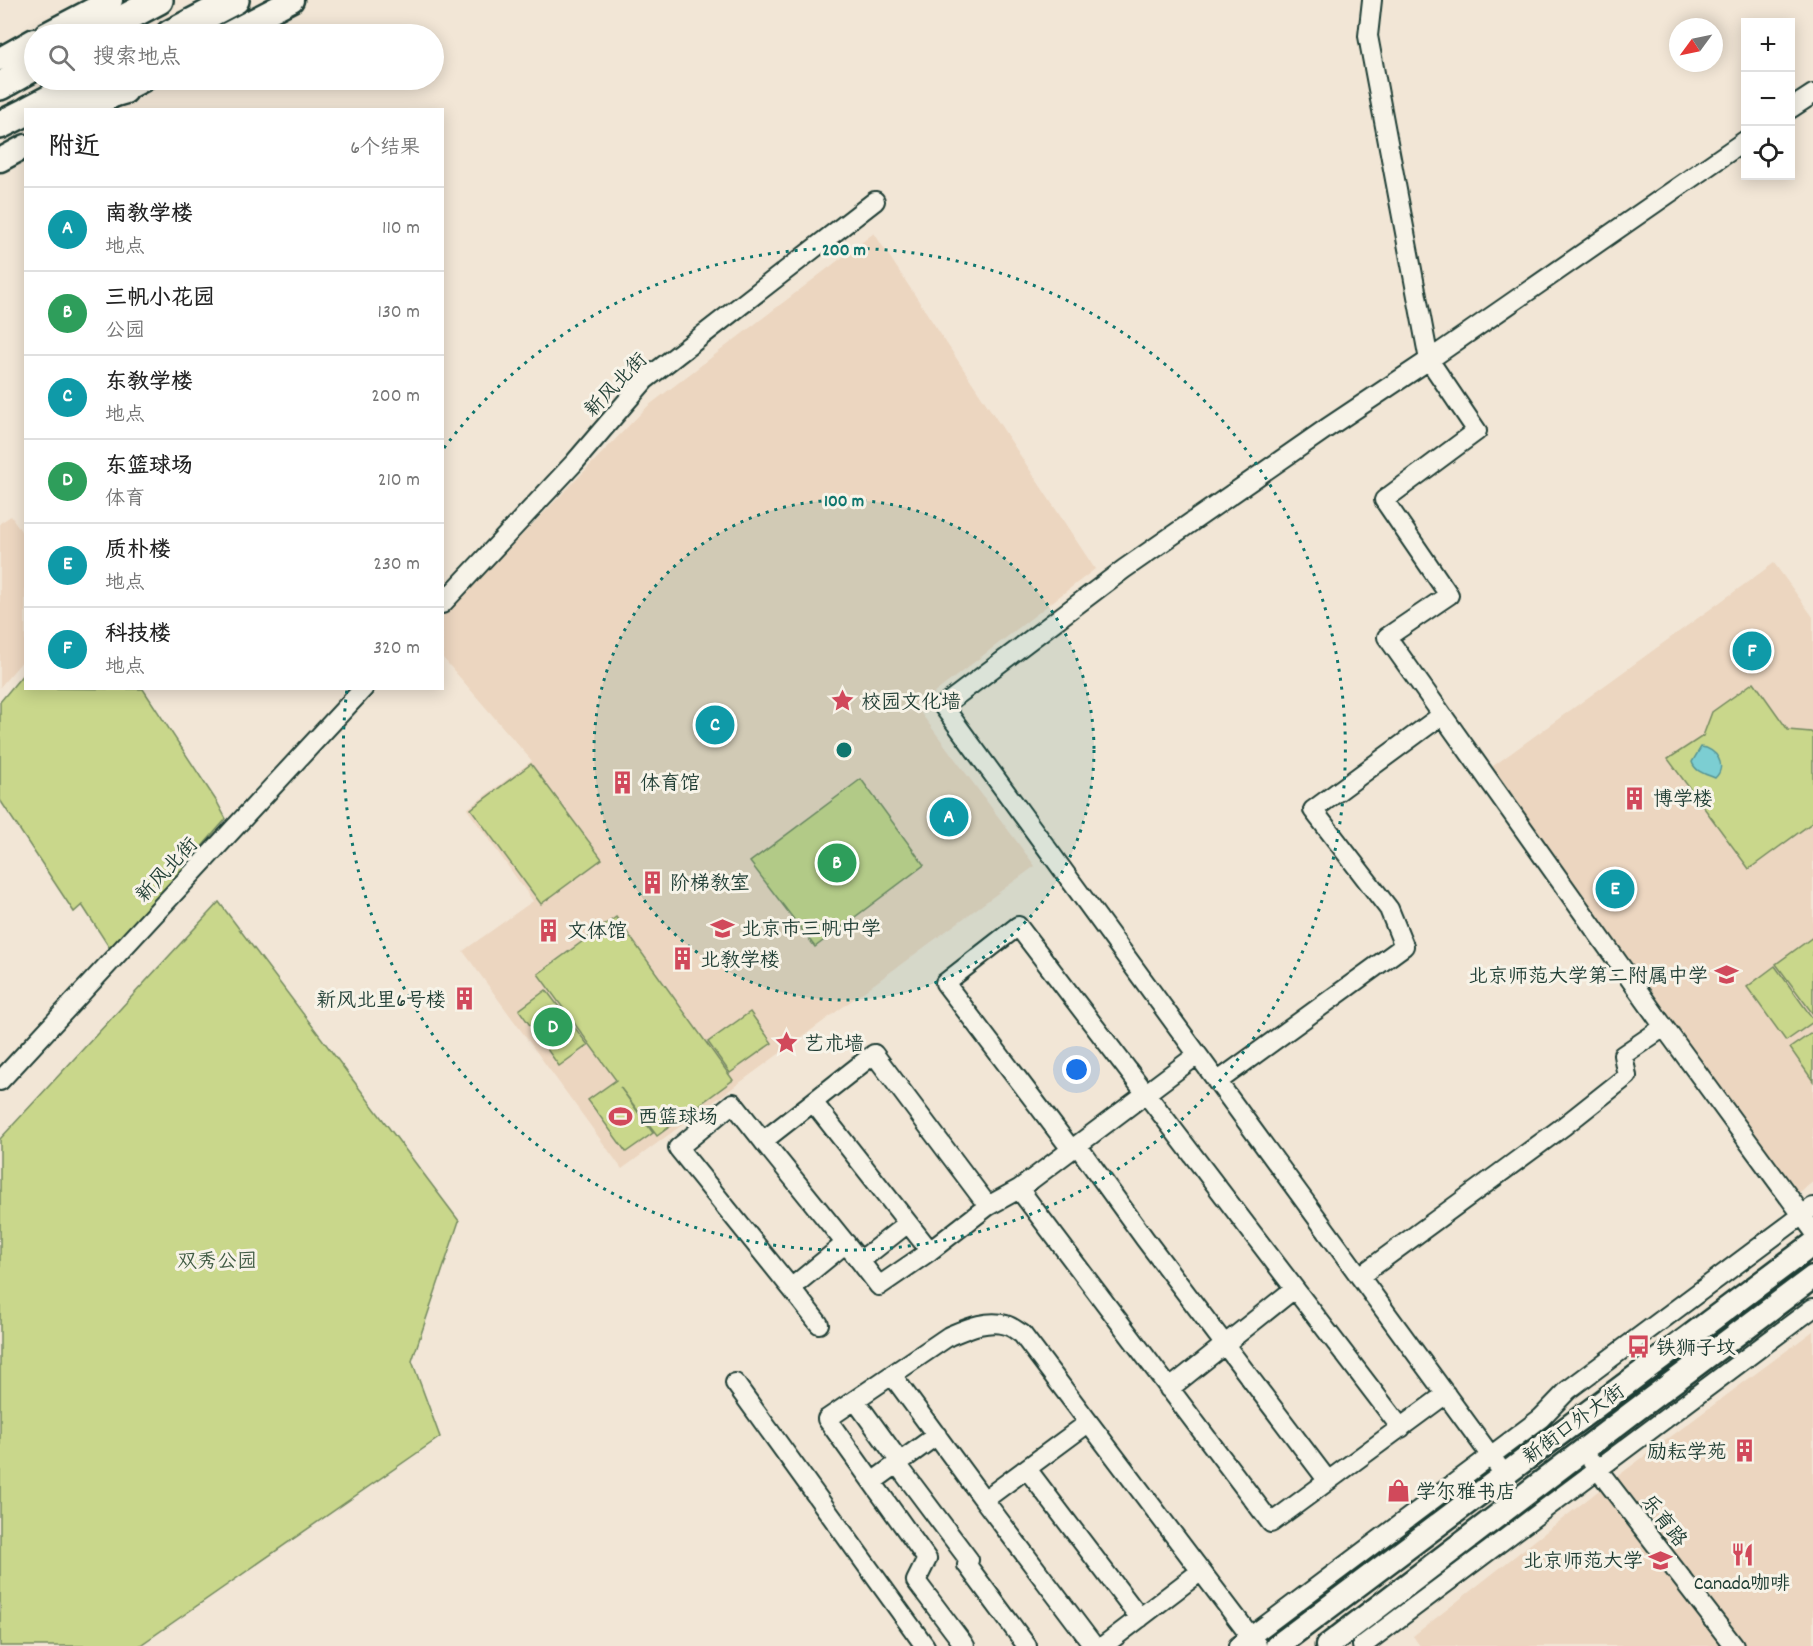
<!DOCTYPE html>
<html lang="zh">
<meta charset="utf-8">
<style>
:root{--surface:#fff;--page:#f2f2f2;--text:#222;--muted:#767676;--line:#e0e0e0;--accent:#111827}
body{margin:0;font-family:Dekko,"LXGW WenKai TC",sans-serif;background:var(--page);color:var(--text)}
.controls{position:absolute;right:18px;top:18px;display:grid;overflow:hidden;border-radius:0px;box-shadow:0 3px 15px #0003}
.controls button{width:54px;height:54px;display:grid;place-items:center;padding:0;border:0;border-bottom:2px solid var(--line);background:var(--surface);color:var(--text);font:30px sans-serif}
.compass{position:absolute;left:1669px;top:18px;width:54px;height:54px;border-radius:50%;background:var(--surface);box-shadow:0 3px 15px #0003;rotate:237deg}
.you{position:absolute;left:1077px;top:1070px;width:21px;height:21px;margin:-15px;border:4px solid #fff;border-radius:50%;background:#1a73e8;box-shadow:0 0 0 9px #1a73e833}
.badge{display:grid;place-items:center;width:39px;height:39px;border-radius:50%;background:var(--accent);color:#fff;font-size:20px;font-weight:700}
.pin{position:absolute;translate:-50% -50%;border:3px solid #fff;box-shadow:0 2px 6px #0006}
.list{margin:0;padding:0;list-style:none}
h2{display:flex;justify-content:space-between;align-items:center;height:78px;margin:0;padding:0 24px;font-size:26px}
h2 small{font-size:20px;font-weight:400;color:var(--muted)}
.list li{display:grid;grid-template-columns:39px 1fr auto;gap:18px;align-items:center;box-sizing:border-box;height:84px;padding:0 24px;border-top:2px solid var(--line)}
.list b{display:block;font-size:22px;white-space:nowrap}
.list p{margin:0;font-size:20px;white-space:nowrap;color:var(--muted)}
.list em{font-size:20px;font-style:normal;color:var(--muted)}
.icon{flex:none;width:33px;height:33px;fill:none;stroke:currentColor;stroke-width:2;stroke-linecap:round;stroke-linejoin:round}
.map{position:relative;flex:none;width:1813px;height:1646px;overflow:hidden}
.search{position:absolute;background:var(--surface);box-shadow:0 3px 15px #0003;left:24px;top:24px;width:420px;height:66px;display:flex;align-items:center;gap:15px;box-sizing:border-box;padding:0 21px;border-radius:33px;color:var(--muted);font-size:22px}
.panel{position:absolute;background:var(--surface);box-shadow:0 3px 15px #0003;left:24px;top:108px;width:420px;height:582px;border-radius:0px}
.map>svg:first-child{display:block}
</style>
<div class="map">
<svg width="1813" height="1646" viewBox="0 0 1813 1646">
<rect width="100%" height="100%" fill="#f2e6d6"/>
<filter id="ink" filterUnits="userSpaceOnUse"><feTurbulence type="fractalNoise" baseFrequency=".0167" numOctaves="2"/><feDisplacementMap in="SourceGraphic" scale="12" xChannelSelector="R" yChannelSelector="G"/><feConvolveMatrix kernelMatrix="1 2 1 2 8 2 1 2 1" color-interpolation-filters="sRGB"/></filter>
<g filter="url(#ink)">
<path fill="#ecd6c0" d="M874 233 1095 569 907 714 917 708 1035 866 622 1169 463 951 533 901 467 809 532 761 443 658 442 617 648 406Z
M11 516 25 537V658L0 687V523Z
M1774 563 1813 617V1182L1797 1194 1489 769Z
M1813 1331V1646H1420L1413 1636 1607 1484Z"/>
<path fill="#c9d78b" stroke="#748a60" stroke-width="1.5" d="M25 672 26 688 143 689 217 802 226 819 111 950 82 905 74 912 0 800V702Z
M1754 682 1788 730 1811 732 1813 734V822L1749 869 1668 759 1703 736 1712 712Z
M531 764 602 859 541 904 471 809Z
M861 779 924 865 815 947 750 862Z
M219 902 459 1221 412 1361 440 1437 139 1646H0V1139Z
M616 917 733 1080 657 1136 620 1087 653 1133 626 1152 588 1100 616 1080 538 974Z
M1813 937V1014L1776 964Z
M1775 966 1813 1019V1022L1786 1041 1747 987Z
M546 990 588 1045 559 1066 519 1010Z
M750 1012 772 1043 730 1073 708 1042Z
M1813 1032V1081L1790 1048Z"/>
<path fill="#7cced2" stroke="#579493" stroke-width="1.5" d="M1701 747C1716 748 1728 766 1715 778 1706 774 1695 772 1692 762Z"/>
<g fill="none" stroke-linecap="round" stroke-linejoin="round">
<defs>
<path id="minor" d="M1372 0 1368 36 1429 360 1327 428 1124 569 943 706 1504 1474
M1790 109 1813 94
M1746 140 1429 360 1477 431 1384 500 1449 595 1387 637 1664 1027 1813 1230
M442 604 574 463 645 380 875 201
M1197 1055 1019 1189 1271 1523 1446 1394
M0 1081 364 688
M1217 1082 1404 946 1389 909 1313 810 1442 715
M813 1102 763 1141 860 1261 908 1223
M763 1141 733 1103 678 1148 791 1288 846 1243
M1077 1145 1145 1239 1328 1481
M1071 1149 945 983 1018 926 1401 1428
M988 1206 874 1054 813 1102 930 1251 988 1206 1019 1189
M860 1261 879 1286 930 1251
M1360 1276 1564 1126 1627 1076 1623 1055 1664 1027
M791 1288 819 1324
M892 1375 984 1500 1088 1423
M735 1383 925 1646
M1169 1389 1294 1289
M855 1400 900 1462
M1592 1462 1734 1646
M897 1464 969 1560 967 1565 1027 1646
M1027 1469 1140 1618
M872 1482 937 1435
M984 1500 1094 1646
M1201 1571 1257 1645
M965 1646 916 1581 927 1559 827 1419 949 1336C966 1329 987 1319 1006 1325 1011 1326 1017 1331 1022 1334L1201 1571 1103 1646
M1238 1646 1541 1418 1568 1390 1813 1207
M1362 1646 1813 1308"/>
<path id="major" d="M46 34 111 0
M227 34 292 0
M0 59 34 40
M109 98 143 80
M0 160 26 146
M1277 1646C1455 1511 1634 1379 1813 1244
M1327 1646 1632 1413 1813 1277"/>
<path id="highway" d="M95 34 159 0
M170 34 235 0
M0 86 34 67
M29 110 86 80
M55 110 124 90
M0 125 26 112"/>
</defs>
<use href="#minor" stroke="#1f3d34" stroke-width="22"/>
<use href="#major" stroke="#1f3d34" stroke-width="27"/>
<use href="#highway" stroke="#1f3d34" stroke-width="32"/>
<use href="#minor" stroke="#f7f3e8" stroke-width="18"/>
<use href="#major" stroke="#f7f3e8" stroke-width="22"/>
<use href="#highway" stroke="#f7f3e8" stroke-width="27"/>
</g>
</g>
<circle cx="844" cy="750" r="250" fill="#0f766e" fill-opacity=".12"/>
<g fill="none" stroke="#0f766e" stroke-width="3" stroke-dasharray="3 6">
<circle cx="844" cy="750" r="250"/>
<path d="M444 448A501 501 0 1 1 347 689"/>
</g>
<defs>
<symbol id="sight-bare" viewBox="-9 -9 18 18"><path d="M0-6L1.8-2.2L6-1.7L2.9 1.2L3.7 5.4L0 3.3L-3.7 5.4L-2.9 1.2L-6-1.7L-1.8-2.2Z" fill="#d1495b" stroke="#f7f3e8" stroke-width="2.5" paint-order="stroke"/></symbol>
<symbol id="building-bare" viewBox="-9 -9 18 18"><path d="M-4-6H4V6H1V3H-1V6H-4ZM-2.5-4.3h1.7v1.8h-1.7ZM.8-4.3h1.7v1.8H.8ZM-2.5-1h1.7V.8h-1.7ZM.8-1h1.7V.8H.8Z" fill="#d1495b" stroke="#f7f3e8" stroke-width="2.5" paint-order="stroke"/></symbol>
<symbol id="school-bare" viewBox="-9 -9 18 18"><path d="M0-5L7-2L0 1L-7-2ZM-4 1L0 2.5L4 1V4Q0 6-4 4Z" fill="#d1495b" stroke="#f7f3e8" stroke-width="2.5" paint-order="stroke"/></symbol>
<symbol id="stadium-bare" viewBox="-9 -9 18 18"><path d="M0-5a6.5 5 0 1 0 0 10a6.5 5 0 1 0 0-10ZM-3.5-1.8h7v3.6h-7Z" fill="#d1495b" stroke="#f7f3e8" stroke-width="2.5" paint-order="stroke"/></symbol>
<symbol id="bus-bare" viewBox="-9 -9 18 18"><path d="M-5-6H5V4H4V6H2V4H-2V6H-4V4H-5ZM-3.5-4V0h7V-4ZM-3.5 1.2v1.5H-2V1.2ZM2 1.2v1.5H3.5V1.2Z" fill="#d1495b" stroke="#f7f3e8" stroke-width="2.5" paint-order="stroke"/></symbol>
<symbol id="shop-bare" viewBox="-9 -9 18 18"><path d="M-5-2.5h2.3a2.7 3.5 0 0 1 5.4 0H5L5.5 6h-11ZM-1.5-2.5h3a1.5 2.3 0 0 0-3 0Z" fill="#d1495b" stroke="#f7f3e8" stroke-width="2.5" paint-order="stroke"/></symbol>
<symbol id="restaurant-bare" viewBox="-9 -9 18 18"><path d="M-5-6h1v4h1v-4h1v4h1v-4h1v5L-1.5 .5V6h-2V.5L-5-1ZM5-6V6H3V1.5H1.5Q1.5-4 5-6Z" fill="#d1495b" stroke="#f7f3e8" stroke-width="2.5" paint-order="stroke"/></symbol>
<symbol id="university-bare" viewBox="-9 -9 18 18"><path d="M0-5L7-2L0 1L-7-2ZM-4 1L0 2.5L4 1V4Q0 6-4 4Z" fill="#d1495b" stroke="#f7f3e8" stroke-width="2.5" paint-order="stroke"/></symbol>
</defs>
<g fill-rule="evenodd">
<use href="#sight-bare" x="826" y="684" width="33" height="33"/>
<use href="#building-bare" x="606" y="766" width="33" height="33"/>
<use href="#building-bare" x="1618" y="782" width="33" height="33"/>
<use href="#building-bare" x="636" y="866" width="33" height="33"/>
<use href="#school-bare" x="706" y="912" width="33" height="33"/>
<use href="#building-bare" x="532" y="914" width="33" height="33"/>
<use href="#building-bare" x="666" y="942" width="33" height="33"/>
<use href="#school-bare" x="1710" y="958" width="33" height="33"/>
<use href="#building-bare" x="448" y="982" width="33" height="33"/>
<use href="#sight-bare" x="770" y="1026" width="33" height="33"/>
<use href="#stadium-bare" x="604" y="1100" width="33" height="33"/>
<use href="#bus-bare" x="1622" y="1330" width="33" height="33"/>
<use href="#building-bare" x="1728" y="1434" width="33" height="33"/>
<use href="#shop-bare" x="1382" y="1474" width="33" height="33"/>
<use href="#restaurant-bare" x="1726" y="1538" width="33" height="33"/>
<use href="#university-bare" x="1644" y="1544" width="33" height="33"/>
</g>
<g text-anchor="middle" stroke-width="6" stroke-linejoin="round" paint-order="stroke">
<g font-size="20" fill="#1f3d34" stroke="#f7f3e8">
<text transform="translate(615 384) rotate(-46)" y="7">新风北街</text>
<text transform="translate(166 869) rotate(-47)" y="7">新风北街</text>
<text transform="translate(1573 1423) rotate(-36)" y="7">新街口外大街</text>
<text transform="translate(1665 1520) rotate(52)" y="7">乐育路</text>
</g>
<g font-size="20" fill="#1f3d34" stroke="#f7f3e8" text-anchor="start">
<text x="861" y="708">校园文化墙</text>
<text x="640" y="789">体育馆</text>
<text x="1653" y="805">博学楼</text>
<text x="670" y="889">阶梯教室</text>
<text x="741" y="935">北京市三帆中学</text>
<text x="567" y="937">文体馆</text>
<text x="700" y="966">北教学楼</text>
<text x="1708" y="982" text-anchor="end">北京师范大学第二附属中学</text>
<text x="446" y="1006" text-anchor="end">新风北里6号楼</text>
<text x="804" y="1050">艺术墙</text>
<text x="638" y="1123">西篮球场</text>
<text x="1656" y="1354">铁狮子坟</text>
<text x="1727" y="1458" text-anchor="end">励耘学苑</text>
<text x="1416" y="1498">学尔雅书店</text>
<text x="1643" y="1567" text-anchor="end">北京师范大学</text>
<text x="1742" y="1589" text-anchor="middle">Canada咖啡</text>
</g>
<g font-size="20" fill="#415c45" stroke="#f7f3e8">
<text x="217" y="1267">双秀公园</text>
</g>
</g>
<circle cx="844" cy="750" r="9" fill="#0f766e" stroke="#f7f3e8" stroke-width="3"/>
<g font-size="18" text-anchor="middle" font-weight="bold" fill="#0f766e" stroke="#f7f3e8" stroke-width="6" stroke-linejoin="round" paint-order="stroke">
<text x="844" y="255">200 m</text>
<text x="844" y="506">100 m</text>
</g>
</svg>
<div class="controls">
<button>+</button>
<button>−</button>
<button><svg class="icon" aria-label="locate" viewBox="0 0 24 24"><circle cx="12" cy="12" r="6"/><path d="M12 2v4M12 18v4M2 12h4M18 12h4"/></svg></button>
</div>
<svg class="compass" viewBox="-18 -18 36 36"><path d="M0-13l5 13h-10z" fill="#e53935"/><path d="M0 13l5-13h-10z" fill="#767676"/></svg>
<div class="you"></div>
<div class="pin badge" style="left:949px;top:817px;background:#0f9aa8">A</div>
<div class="pin badge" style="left:837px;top:863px;background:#2e9e5b">B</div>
<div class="pin badge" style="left:715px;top:725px;background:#0f9aa8">C</div>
<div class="pin badge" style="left:553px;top:1027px;background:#2e9e5b">D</div>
<div class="pin badge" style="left:1615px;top:889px;background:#0f9aa8">E</div>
<div class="pin badge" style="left:1752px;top:651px;background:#0f9aa8">F</div>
<div class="search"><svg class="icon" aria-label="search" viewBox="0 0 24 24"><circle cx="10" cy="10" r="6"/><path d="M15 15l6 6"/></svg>搜索地点</div>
<section class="panel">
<h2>附近<small>6个结果</small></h2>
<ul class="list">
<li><span class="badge" style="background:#0f9aa8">A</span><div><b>南教学楼</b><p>地点</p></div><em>110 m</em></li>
<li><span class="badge" style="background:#2e9e5b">B</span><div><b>三帆小花园</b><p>公园</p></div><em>130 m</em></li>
<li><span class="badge" style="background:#0f9aa8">C</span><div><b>东教学楼</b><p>地点</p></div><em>200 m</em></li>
<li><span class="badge" style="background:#2e9e5b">D</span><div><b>东篮球场</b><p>体育</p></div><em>210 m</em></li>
<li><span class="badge" style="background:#0f9aa8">E</span><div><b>质朴楼</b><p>地点</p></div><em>230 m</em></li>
<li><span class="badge" style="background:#0f9aa8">F</span><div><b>科技楼</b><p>地点</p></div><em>320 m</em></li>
</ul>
</section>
</div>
